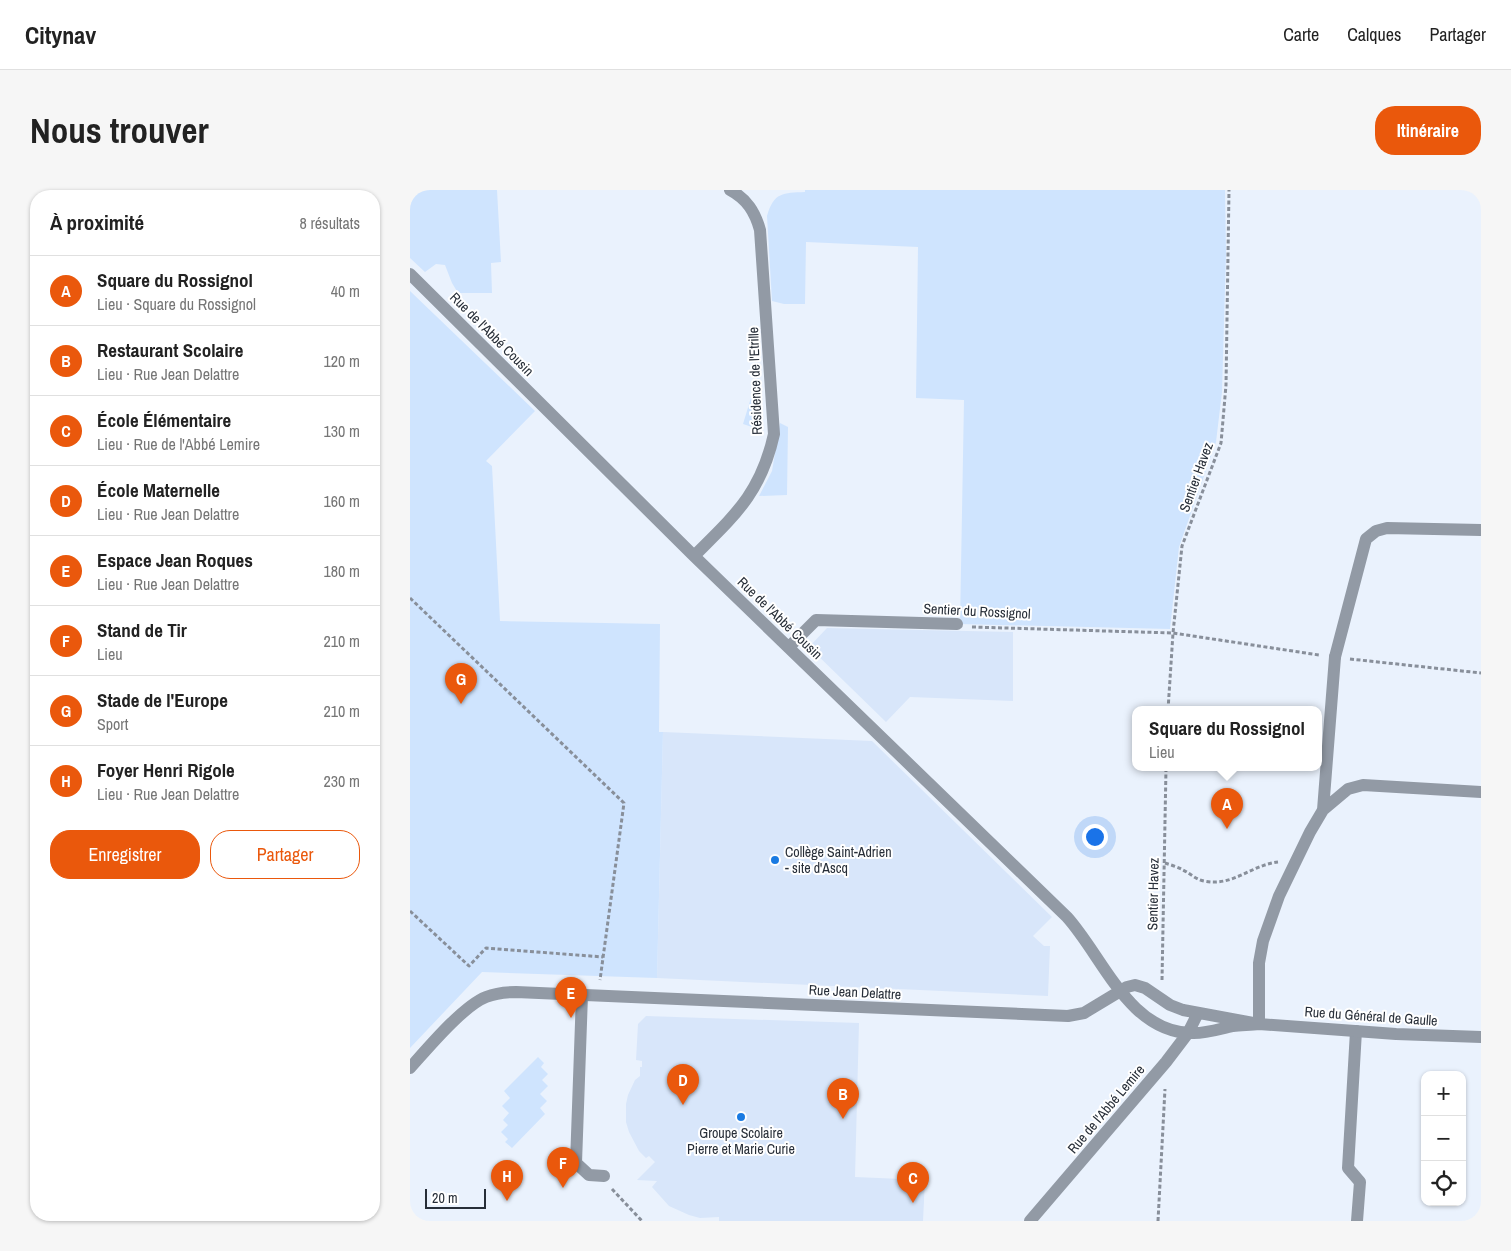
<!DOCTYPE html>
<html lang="fr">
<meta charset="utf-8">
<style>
:root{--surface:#fff;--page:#f6f6f6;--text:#222;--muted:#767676;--line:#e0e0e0;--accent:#ea580c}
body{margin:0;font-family:"Archivo Narrow",sans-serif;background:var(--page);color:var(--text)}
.controls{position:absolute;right:15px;bottom:15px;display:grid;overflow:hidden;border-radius:10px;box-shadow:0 1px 4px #0004}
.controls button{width:45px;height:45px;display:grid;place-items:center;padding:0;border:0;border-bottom:1px solid var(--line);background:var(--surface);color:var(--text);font:25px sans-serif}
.scale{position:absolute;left:15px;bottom:12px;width:61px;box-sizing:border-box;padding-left:5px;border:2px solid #272e38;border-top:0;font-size:14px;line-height:18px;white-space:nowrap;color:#272e38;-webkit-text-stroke:4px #fff;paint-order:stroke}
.you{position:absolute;left:684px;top:646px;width:18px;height:18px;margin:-12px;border:4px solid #fff;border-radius:50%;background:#1a73e8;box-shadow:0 0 0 8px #1a73e833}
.badge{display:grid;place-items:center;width:32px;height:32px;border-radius:50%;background:var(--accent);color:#fff;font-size:16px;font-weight:700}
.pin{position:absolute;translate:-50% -41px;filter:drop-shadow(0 1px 2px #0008)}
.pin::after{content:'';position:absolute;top:26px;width:18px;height:15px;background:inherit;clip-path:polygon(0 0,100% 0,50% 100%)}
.popup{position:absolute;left:722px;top:516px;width:190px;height:65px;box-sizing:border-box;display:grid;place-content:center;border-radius:10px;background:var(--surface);filter:drop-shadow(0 1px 4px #0005);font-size:16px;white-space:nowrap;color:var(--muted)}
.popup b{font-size:19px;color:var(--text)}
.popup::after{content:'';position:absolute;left:50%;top:100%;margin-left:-10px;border:10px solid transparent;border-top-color:var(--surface)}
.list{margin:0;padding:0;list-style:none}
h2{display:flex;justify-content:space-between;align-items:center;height:65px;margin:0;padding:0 20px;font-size:21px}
h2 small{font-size:16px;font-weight:400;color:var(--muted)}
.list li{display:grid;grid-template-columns:32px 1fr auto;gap:15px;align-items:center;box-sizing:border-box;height:70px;padding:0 20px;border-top:1px solid var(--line)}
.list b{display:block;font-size:19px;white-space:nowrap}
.list p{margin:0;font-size:16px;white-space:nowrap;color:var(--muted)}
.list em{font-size:16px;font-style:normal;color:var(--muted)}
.actions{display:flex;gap:10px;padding:15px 20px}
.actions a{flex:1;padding:11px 0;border:1px solid var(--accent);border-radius:20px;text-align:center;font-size:18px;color:var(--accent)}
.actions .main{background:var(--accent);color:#fff}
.icon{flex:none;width:28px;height:28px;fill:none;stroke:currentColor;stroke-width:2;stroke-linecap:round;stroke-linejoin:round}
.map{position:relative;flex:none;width:1071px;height:1031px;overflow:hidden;border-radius:20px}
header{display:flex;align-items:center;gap:30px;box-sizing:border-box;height:70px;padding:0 25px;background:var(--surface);border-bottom:1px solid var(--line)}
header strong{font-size:24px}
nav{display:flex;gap:28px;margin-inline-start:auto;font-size:18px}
.intro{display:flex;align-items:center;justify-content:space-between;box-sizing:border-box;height:120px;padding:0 30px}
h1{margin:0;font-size:35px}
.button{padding:12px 22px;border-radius:20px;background:var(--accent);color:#fff;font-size:18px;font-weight:700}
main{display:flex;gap:30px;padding:0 30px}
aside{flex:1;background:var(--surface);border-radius:20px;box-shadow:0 1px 4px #0004}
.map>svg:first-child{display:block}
</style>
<header>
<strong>Citynav</strong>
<nav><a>Carte</a><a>Calques</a><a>Partager</a></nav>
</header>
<div class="intro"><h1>Nous trouver</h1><a class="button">Itinéraire</a></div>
<main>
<aside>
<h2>À proximité<small>8 résultats</small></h2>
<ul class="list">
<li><span class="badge">A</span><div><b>Square du Rossignol</b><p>Lieu · Square du Rossignol</p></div><em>40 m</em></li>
<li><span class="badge">B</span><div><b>Restaurant Scolaire</b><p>Lieu · Rue Jean Delattre</p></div><em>120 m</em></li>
<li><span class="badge">C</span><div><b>École Élémentaire</b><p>Lieu · Rue de l'Abbé Lemire</p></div><em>130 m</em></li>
<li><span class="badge">D</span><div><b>École Maternelle</b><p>Lieu · Rue Jean Delattre</p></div><em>160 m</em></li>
<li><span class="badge">E</span><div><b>Espace Jean Roques</b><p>Lieu · Rue Jean Delattre</p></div><em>180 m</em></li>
<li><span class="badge">F</span><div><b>Stand de Tir</b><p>Lieu</p></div><em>210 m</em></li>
<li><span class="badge">G</span><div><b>Stade de l'Europe</b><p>Sport</p></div><em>210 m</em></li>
<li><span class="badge">H</span><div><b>Foyer Henri Rigole</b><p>Lieu · Rue Jean Delattre</p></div><em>230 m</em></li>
</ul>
<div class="actions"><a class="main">Enregistrer</a><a>Partager</a></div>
</aside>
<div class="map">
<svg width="1071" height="1031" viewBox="0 0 1071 1031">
<rect width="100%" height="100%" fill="#eaf2fd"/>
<path fill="#d8e6fa" d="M417 438 603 442V511L500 507 476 532 399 457Z
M253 542 462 551 642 727 623 746 634 756H640L638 806 247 788Z
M236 826 449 833 445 987 515 990 513 1031H309V1027L290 1028 279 1025 259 1016 242 997 247 991 227 990 245 972 239 966 236 968 229 961 219 942 216 932V914L218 905 225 890 230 886V877H232V871L226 870 228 834Z"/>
<path fill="#cfe4fe" d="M0 0H87L91 72 81 73 82 103H48L42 93 35 75 26 74 15 82 0 68Z
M395 0H815L816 64 812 202 806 252 769 357 760 439 550 434 554 210 506 208 508 57 396 52 395 114H374L362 111 357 26C364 2 373 3 395 2Z
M0 101 125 221 76 271 82 276 90 431 250 434 249 542H253L247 788 72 782 0 858Z
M347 188 350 189 352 230H347L345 238 333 234Z
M370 233 378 237 377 305 349 306 362 281Z
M128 867 134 873 131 877 138 884 132 890 138 896 130 904 137 911 130 918 135 924 102 958 95 952 98 949 91 942 98 935 93 930 99 923 92 916 100 908 94 901Z"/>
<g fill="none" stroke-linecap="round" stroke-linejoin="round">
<path stroke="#888f9a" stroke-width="3" stroke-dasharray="4 2.5" stroke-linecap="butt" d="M0 408 214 613 190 790
M562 437 763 443 909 465
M940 469 1071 483
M758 520 763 443 772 356 811 253 816 195 819 0
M755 673C761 675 768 677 773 680 781 684 785 689 794 691 823 697 841 675 868 672
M0 721 59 776 76 758 193 767
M752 790 756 578
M202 999 232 1031
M748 1031 755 899"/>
<path stroke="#929aa5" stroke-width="12" d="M925 467 956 349 966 341 977 338 1071 340
M172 805 166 973 179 985 194 986
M946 841 938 978 950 992 947 1031"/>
<path stroke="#929aa5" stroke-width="12" d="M0 84 284 366 657 727C693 767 719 842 781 843 795 844 809 839 823 836 831 835 840 835 849 834
M284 366C325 325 351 303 364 244L350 40C345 22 337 9 320 0
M379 457 406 430 547 434
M913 620 925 467
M849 834V773L853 751 869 706 900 642 913 620 938 599 953 595 1071 602
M0 878C18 858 53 816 76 807 86 803 96 802 106 802L658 826 674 823 717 797 725 795 735 798 760 815 773 820 849 834 986 844 1071 847
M620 1031 756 872 778 843 788 823"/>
</g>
<g fill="#197ae2" stroke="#fff" stroke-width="2">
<circle cx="365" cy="670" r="5"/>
<circle cx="331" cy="927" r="5"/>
</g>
<g text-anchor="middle" stroke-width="4" stroke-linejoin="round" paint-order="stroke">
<g font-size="14" fill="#272e38" stroke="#fff">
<text transform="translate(82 144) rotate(45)" y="5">Rue de l'Abbé Cousin</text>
<text transform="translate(345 191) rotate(-92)" y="5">Résidence de l'Etrille</text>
<text transform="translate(786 287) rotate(-70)" y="5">Sentier Havez</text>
<text transform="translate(567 421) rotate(3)" y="5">Sentier du Rossignol</text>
<text transform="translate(370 428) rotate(44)" y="5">Rue de l'Abbé Cousin</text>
<text transform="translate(743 704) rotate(-89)" y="5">Sentier Havez</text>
<text transform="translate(445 802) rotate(3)" y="5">Rue Jean Delattre</text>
<text transform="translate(961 826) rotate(4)" y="5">Rue du Général de Gaulle</text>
<text transform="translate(696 919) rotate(-50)" y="5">Rue de l'Abbé Lemire</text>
</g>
<g font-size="14" fill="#272e38" stroke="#fff" text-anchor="start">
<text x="375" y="667">Collège Saint-Adrien<tspan x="375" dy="16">- site d'Ascq</tspan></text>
<text x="331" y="948" text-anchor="middle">Groupe Scolaire<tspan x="331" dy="16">Pierre et Marie Curie</tspan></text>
</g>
</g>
</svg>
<div class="controls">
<button>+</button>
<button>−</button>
<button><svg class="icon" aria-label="locate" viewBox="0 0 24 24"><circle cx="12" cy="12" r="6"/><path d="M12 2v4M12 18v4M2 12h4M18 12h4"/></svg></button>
</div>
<div class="scale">20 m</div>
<div class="you"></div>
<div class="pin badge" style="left:817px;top:639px">A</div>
<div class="popup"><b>Square du Rossignol</b>Lieu</div>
<div class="pin badge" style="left:433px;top:929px">B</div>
<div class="pin badge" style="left:503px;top:1013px">C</div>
<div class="pin badge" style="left:273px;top:915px">D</div>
<div class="pin badge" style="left:161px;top:828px">E</div>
<div class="pin badge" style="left:153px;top:998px">F</div>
<div class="pin badge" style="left:51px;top:514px">G</div>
<div class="pin badge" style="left:97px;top:1011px">H</div>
</div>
</main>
